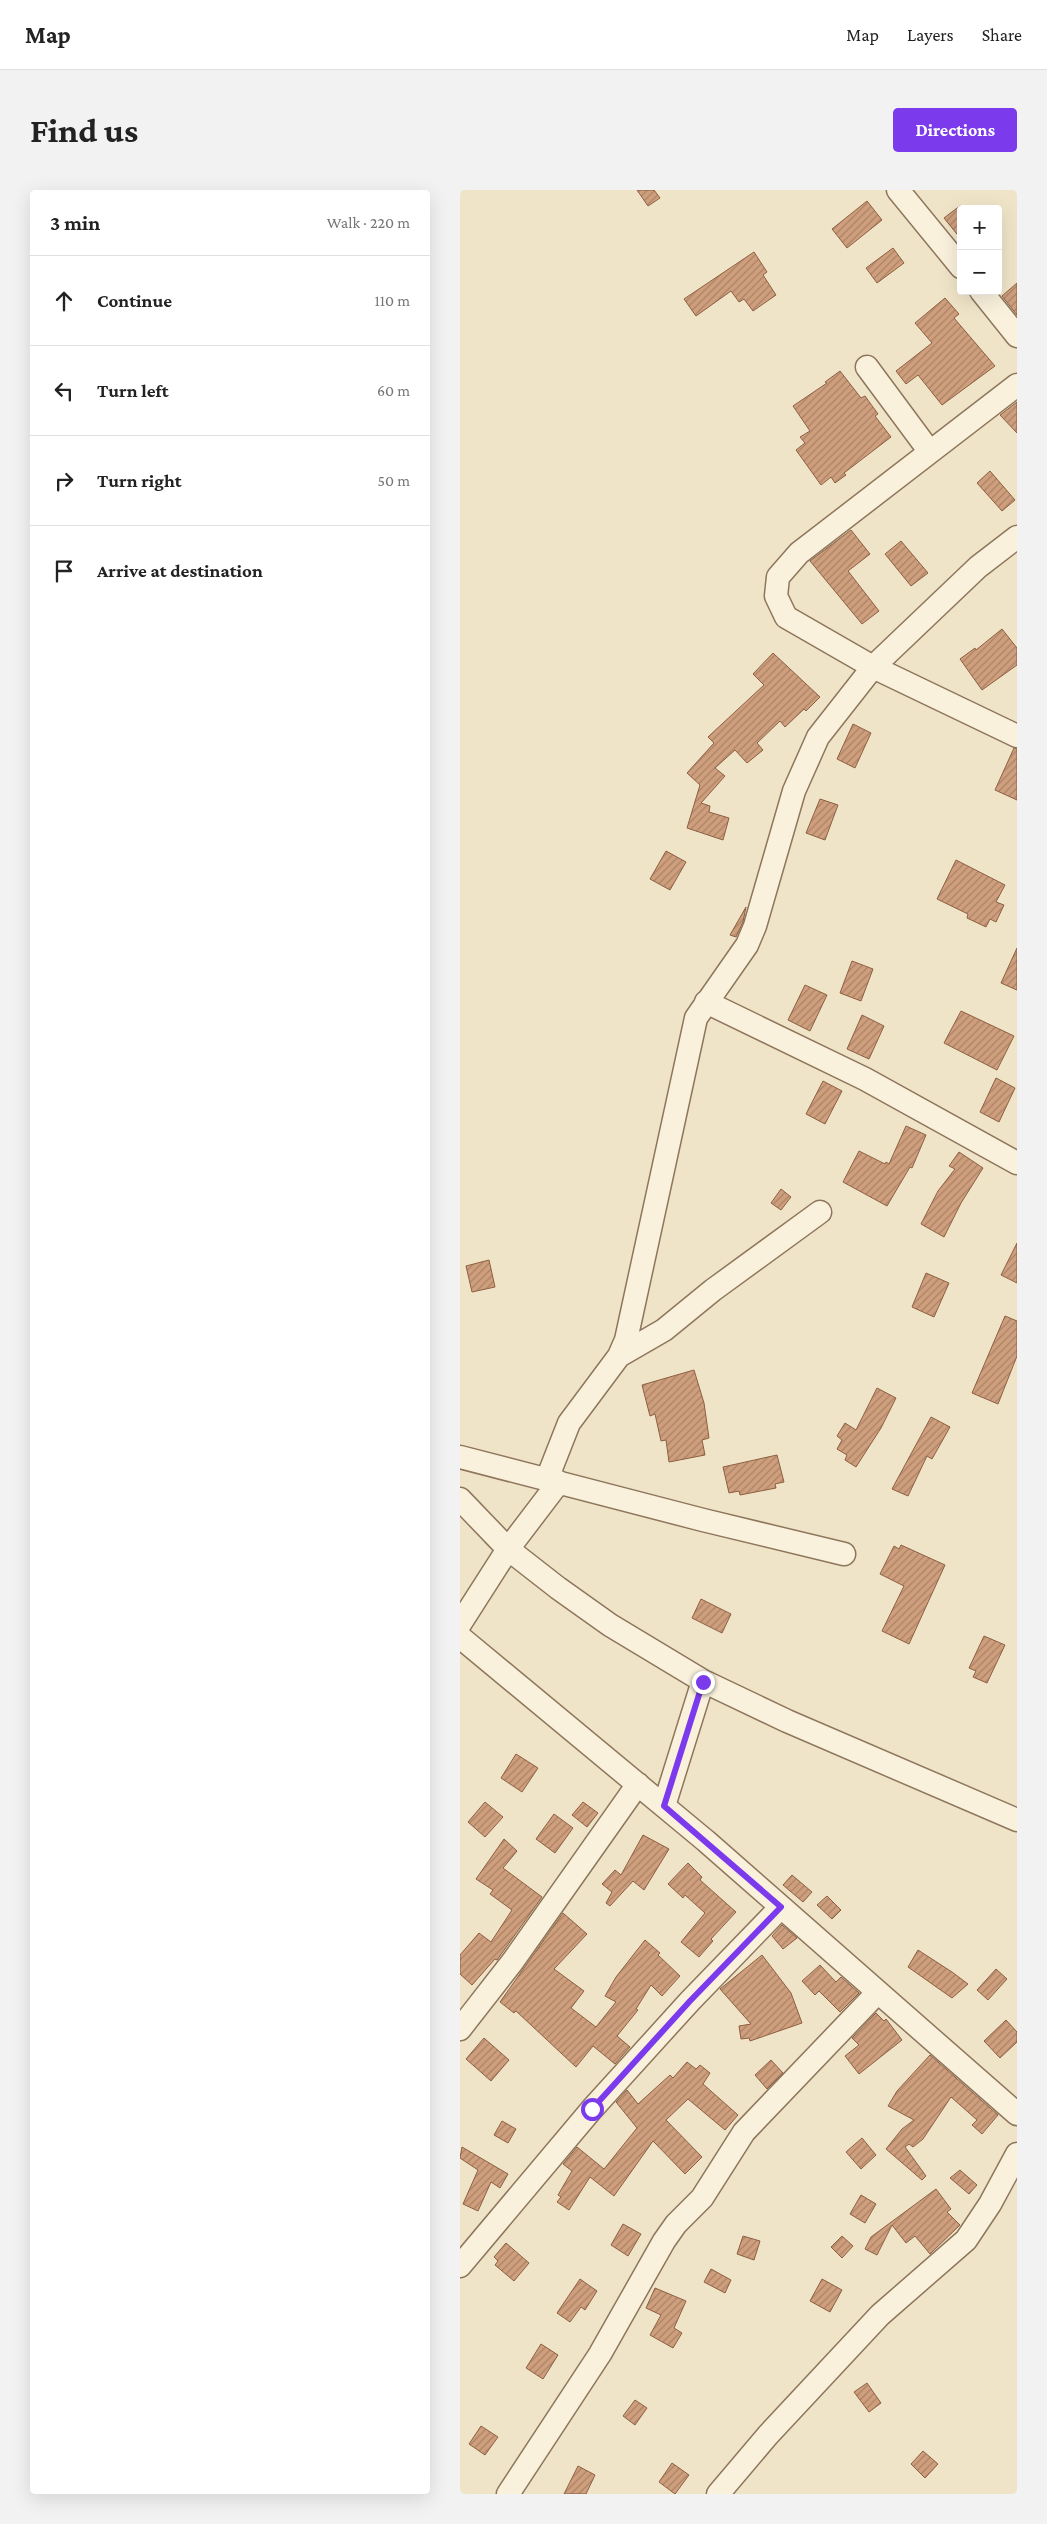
<!DOCTYPE html>
<meta charset="utf-8">
<style>
:root{--surface:#fff;--page:#f2f2f2;--text:#222;--muted:#767676;--line:#e0e0e0;--accent:#7c3aed}
body{margin:0;font-family:"Crimson Pro",serif;background:var(--page);color:var(--text)}
.controls{position:absolute;right:15px;top:15px;display:grid;overflow:hidden;border-radius:5px;box-shadow:0 5px 20px #0002}
.controls button{width:45px;height:45px;display:grid;place-items:center;padding:0;border:0;border-bottom:1px solid var(--line);background:var(--surface);color:var(--text);font:25px sans-serif}
.stop{position:absolute;width:15px;height:15px;margin:-11px;border:4px solid #7c3aed;border-radius:50%;background:#fff}
.stop.end{background:#7c3aed;border-color:#fff;box-shadow:0 1px 5px #0008}
.list{margin:0;padding:0;list-style:none}
h2{display:flex;justify-content:space-between;align-items:center;height:65px;margin:0;padding:0 20px;font-size:21px}
h2 small{font-size:16px;font-weight:400;color:var(--muted)}
.list li{display:grid;grid-template-columns:32px 1fr auto;gap:15px;align-items:center;box-sizing:border-box;height:90px;padding:0 20px;border-top:1px solid var(--line)}
.list b{display:block;font-size:19px;white-space:nowrap}
.list em{font-size:16px;font-style:normal;color:var(--muted)}
.icon{flex:none;width:28px;height:28px;fill:none;stroke:currentColor;stroke-width:2;stroke-linecap:round;stroke-linejoin:round}
.map{position:relative;flex:none;width:557px;height:2304px;overflow:hidden;border-radius:5px}
header{display:flex;align-items:center;gap:30px;box-sizing:border-box;height:70px;padding:0 25px;background:var(--surface);border-bottom:1px solid var(--line)}
header strong{font-size:24px}
nav{display:flex;gap:28px;margin-inline-start:auto;font-size:18px}
.intro{display:flex;align-items:center;justify-content:space-between;box-sizing:border-box;height:120px;padding:0 30px}
h1{margin:0;font-size:35px}
.button{padding:12px 22px;border-radius:5px;background:var(--accent);color:#fff;font-size:18px;font-weight:700}
main{display:flex;gap:30px;padding:0 30px}
aside{flex:1;background:var(--surface);border-radius:5px;box-shadow:0 5px 20px #0002}
.map>svg:first-child{display:block}
</style>
<header>
<strong>Map</strong>
<nav><a>Map</a><a>Layers</a><a>Share</a></nav>
</header>
<div class="intro"><h1>Find us</h1><a class="button">Directions</a></div>
<main>
<aside>
<h2>3 min<small>Walk · 220 m</small></h2>
<ul class="list">
<li><svg class="icon" aria-label="ahead" viewBox="0 0 24 24"><path d="M12 20V5M6 11l6-6 6 6"/></svg><div><b>Continue</b></div><em>110 m</em></li>
<li><svg class="icon" aria-label="left" viewBox="0 0 24 24"><path d="M17 20v-9H6M10 6l-5 5 5 5"/></svg><div><b>Turn left</b></div><em>60 m</em></li>
<li><svg class="icon" aria-label="right" viewBox="0 0 24 24"><path d="M7 20v-9h11M14 6l5 5-5 5"/></svg><div><b>Turn right</b></div><em>50 m</em></li>
<li><svg class="icon" aria-label="arrive" viewBox="0 0 24 24"><path d="M6 21V4h12l-3 4 3 4H6"/></svg><div><b>Arrive at destination</b></div></li>
</ul>
</aside>
<div class="map">
<svg width="557" height="2304" viewBox="0 0 557 2304">
<defs>
<pattern id="building-hatch" width="6" height="6" patternUnits="userSpaceOnUse" patternTransform="scale(1.25)"><rect width="6" height="6" fill="#cf9f7d"/><path d="M-1 1l2-2M0 6l6-6M5 7l2-2" fill="none" stroke="#a98266"/></pattern>
</defs>
<rect width="100%" height="100%" fill="#f0e4c8"/>
<path fill="url(#building-hatch)" stroke="#8d5f41" d="M177 0H194L200 8 188 16Z
M407 11 422 30 387 58 372 39Z
M501 15V49L484 28Z
M433 58 444 73 417 93 406 78Z
M294 62 307 82 303 85 316 105 293 121 284 109 279 112 271 101 236 126 224 109Z
M557 93V125L542 106Z
M485 108 499 124 494 128 535 176 482 215 458 185 446 194 436 181 472 153 455 133Z
M380 181 401 208 405 206 418 224 415 226 431 247 384 283 386 285 375 293 371 287 361 295 336 260 345 253 340 247 350 241 333 216 367 193 365 192Z
M557 212V243L540 225Z
M530 281 555 310 542 321 517 293Z
M391 340 410 364 388 381 419 421 402 434 350 371Z
M441 351 468 383 451 396 425 364Z
M542 439 557 458V475L522 500 500 469 515 458 516 460Z
M313 463 360 507 346 521 344 519 325 537 320 531 297 553 303 560 287 573 275 560 255 578 265 586 241 613 250 616 249 622 269 628 263 650 227 638 240 595 227 583 254 553 248 547 304 495 293 484Z
M393 534 411 543 395 578 377 569Z
M554 558 557 559V610L535 600Z
M360 609 378 615 365 650 346 643Z
M206 661 226 672 210 700 190 689Z
M496 670 545 695 536 712 544 715 536 732 530 729 526 737 507 728 508 724 477 709Z
M286 717 283 732 276 747 270 745Z
M557 758V800L541 793Z
M392 771 413 779 401 811 380 803Z
M345 795 367 805 350 841 328 830Z
M501 821 554 846 537 880 484 853Z
M402 825 424 836 409 869 387 859Z
M536 888 555 898 539 932 520 922Z
M363 891 382 901 365 934 346 924Z
M446 936 466 945 452 978 450 977 427 1016 383 992 399 961 425 974 426 972 429 974Z
M499 962 523 978 501 1013 484 1047 461 1034 478 1001 495 979 489 976Z
M321 999 331 1007 321 1020 311 1013Z
M557 1053V1093L541 1085Z
M29 1070 35 1097 12 1102 6 1076Z
M466 1083 489 1093 474 1127 452 1117Z
M545 1126 557 1131V1166L538 1214 512 1203Z
M234 1180 244 1213 249 1248 242 1250 245 1265 209 1272 206 1250 201 1251 195 1224 190 1226 182 1195Z
M417 1198 436 1208 421 1238 396 1277 385 1270 387 1265 377 1259 382 1250 377 1246 385 1233 396 1240Z
M471 1227 490 1237 472 1269 467 1266 448 1306 432 1299Z
M317 1265 324 1292 315 1294 316 1298 280 1305 279 1301 269 1303 263 1277Z
M441 1355 485 1375 449 1454 422 1441 444 1396 420 1384 434 1356 439 1359Z
M241 1409 271 1424 262 1443 232 1428Z
M524 1446 545 1455 527 1493 513 1487 516 1481 509 1478Z
M56 1564 78 1578 62 1602 41 1588Z
M25 1612 43 1627 25 1647 8 1632Z
M123 1612 138 1623 127 1637 112 1625Z
M94 1624 113 1638 95 1663 76 1649Z
M183 1645 209 1659 184 1700 173 1691 150 1716 146 1713 152 1702 142 1694 155 1680 161 1685Z
M44 1649 57 1661 43 1678 82 1707 37 1770 35 1769 12 1795 0 1784V1765L19 1743 31 1752 52 1720 30 1704 33 1700 16 1689Z
M228 1673 242 1687 240 1690 276 1722 251 1749 253 1751 239 1767 221 1752 245 1723 225 1705 223 1708 208 1694Z
M332 1685 352 1702 343 1712 323 1695Z
M367 1706 381 1720 372 1729 357 1715Z
M103 1723 127 1744 94 1779 124 1801 111 1818 136 1837 156 1812 145 1806 156 1787 185 1750 200 1763 198 1765 220 1786 202 1806 191 1795 176 1819 178 1820 157 1846 170 1857 155 1874 133 1856 116 1877 56 1821 54 1823 40 1812Z
M322 1735 337 1748 323 1759 312 1746Z
M458 1760 492 1782 508 1794 492 1808 448 1777Z
M302 1765 331 1803 342 1833 290 1851 289 1848 281 1849 279 1836 291 1834 260 1799Z
M360 1775 376 1792 381 1787 399 1803 380 1822 359 1801 355 1805 342 1791Z
M536 1779 547 1789 528 1810 517 1800Z
M416 1823 424 1831 426 1829 442 1850 399 1884 385 1866 399 1855 392 1848Z
M546 1830 557 1842V1852L540 1868 524 1851Z
M24 1848 49 1870 31 1891 6 1869Z
M470 1865 538 1925 522 1944 512 1935 517 1930 491 1907 463 1949 453 1957 449 1954 445 1957 466 1986 462 1990 426 1959 442 1939 454 1930 428 1916 437 1901Z
M311 1870 323 1883 307 1899 295 1885Z
M227 1872 236 1879 240 1875 250 1883 243 1894 278 1925 265 1940 228 1909 206 1930 242 1967 225 1984 193 1951 154 2006 130 1987 109 2020 97 2012 101 2007 98 2005 112 1981 103 1974 117 1957 144 1979 177 1938 156 1912 167 1900 178 1914 210 1885 213 1888Z
M42 1931 56 1939 48 1953 34 1945Z
M402 1948 416 1965 401 1979 386 1962Z
M2 1957 48 1984 40 1998 31 1992 18 2021 3 2014 18 1980 0 1968Z
M500 1980 517 1995 509 2004 490 1988Z
M476 1999 491 2019 487 2022 500 2035 470 2064 455 2046 446 2053 432 2035 417 2065 405 2059 411 2047Z
M401 2005 416 2014 405 2033 390 2024Z
M163 2034 181 2044 168 2066 151 2055Z
M283 2046 300 2051 294 2070 277 2064Z
M382 2046 393 2056 382 2068 371 2057Z
M46 2053 69 2073 54 2091 35 2075 38 2071 34 2067Z
M251 2079 271 2090 265 2103 244 2092Z
M120 2089 137 2101 125 2120 121 2117 110 2132 97 2123Z
M362 2089 382 2100 370 2122 350 2111Z
M195 2098 226 2111 214 2138 222 2143 213 2158 190 2145 201 2125 186 2118Z
M81 2154 98 2165 83 2189 66 2178Z
M407 2193 421 2213 409 2222 394 2202Z
M175 2210 187 2218 175 2235 163 2226Z
M21 2236 38 2247 25 2265 9 2254Z
M463 2261 478 2274 465 2288 451 2274Z
M212 2273 229 2285 215 2304 199 2292Z
M118 2276 135 2285 126 2304H104Z"/>
<g fill="none" stroke-linecap="round" stroke-linejoin="round">
<defs>
<path id="minor" d="M438 0 501 77
M521 101 557 146
M407 177 470 262
M557 195 339 363 318 387 316 406 326 427 413 477 557 546
M246 812 405 889 557 973
M159 1166 204 1140 253 1100 360 1022
M0 1267 243 1330 384 1364
M87 1289 109 1233 159 1166 166 1150 236 828 287 755 295 736 334 601 358 547 413 477 518 377 557 347
M0 1309 48 1359 98 1398 150 1435 243 1491 327 1531 557 1630
M0 1434 48 1359 99 1292
M0 1447 246 1651 557 1924
M204 1616 243 1491
M0 1839 53 1771 178 1594
M0 2076 132 1919 230 1811 321 1717
M48 2304 140 2164 204 2051 216 2034 242 2008 284 1942 418 1802
M258 2304 308 2245 420 2125 506 2050 530 2014 557 1964"/>
</defs>
<use href="#minor" stroke="#8d765c" stroke-width="25"/>
<use href="#minor" stroke="#faf1dc" stroke-width="22"/>
</g>
<g fill="none" stroke-linecap="round" stroke-linejoin="round">
<path stroke="#7c3aed" stroke-width="6" d="M132 1919 230 1811 321 1717 204 1616 243 1492"/>
</g>
</svg>
<div class="controls">
<button>+</button>
<button>−</button>
</div>
<div class="stop" style="left:132px;top:1919px"></div>
<div class="stop end" style="left:243px;top:1492px"></div>
</div>
</main>
